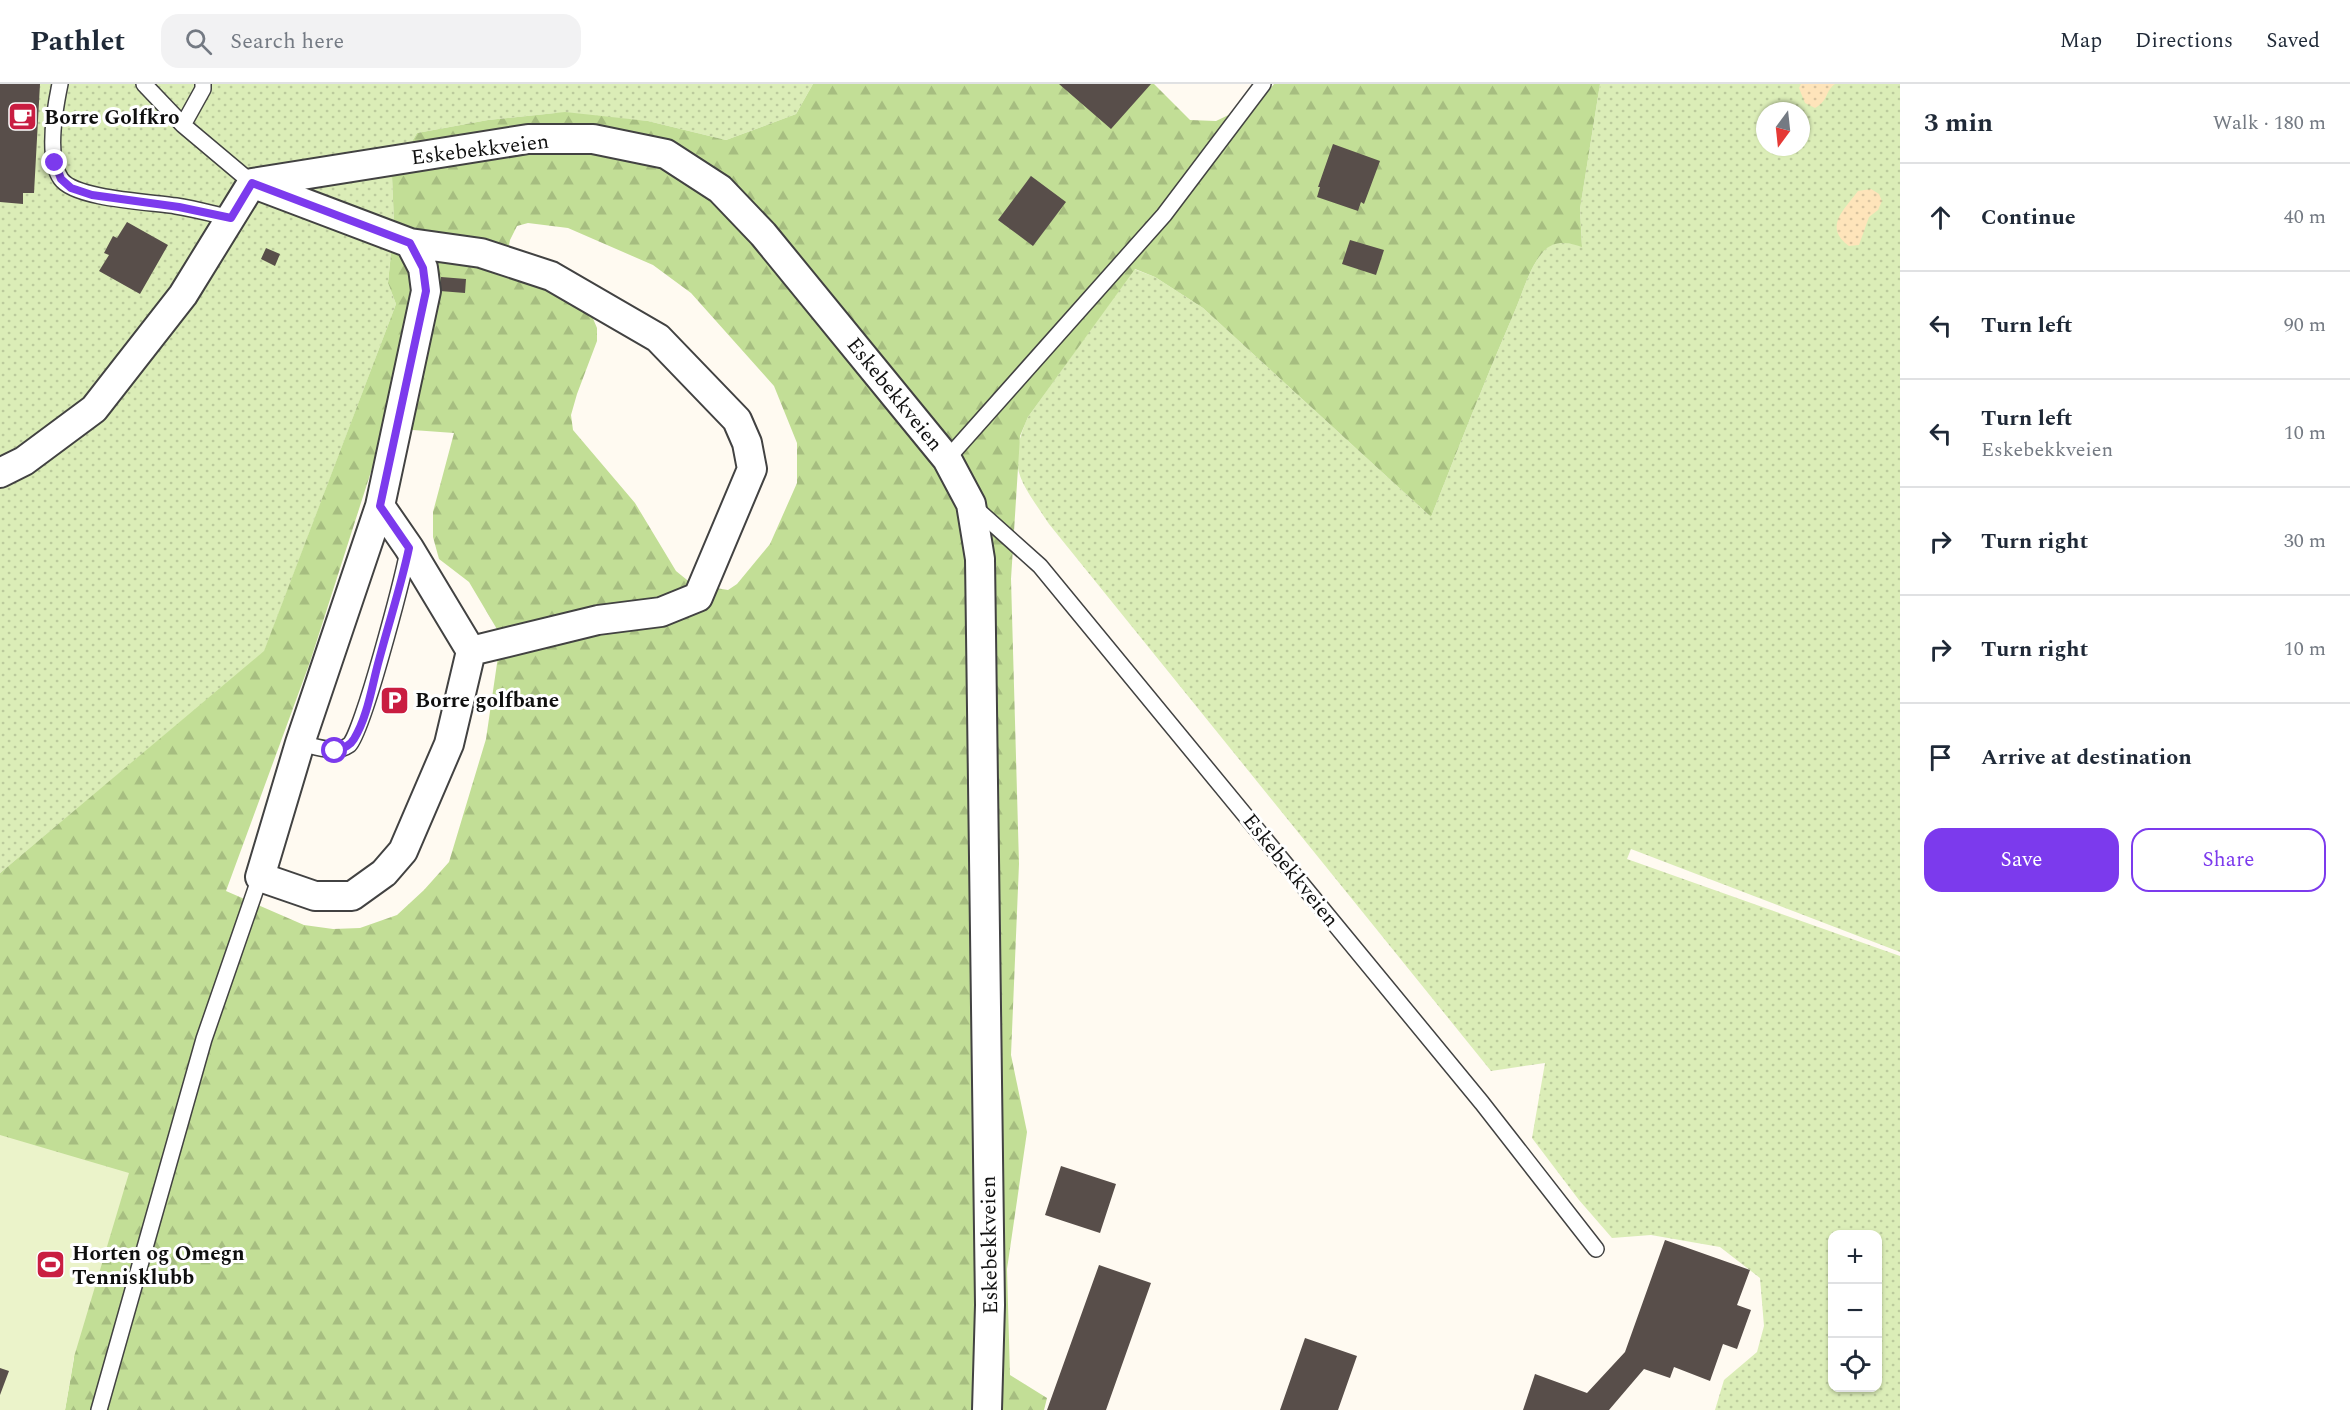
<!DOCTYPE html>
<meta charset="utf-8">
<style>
:root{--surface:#fff;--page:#f2f2f3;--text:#1f2937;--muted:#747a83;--line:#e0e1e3;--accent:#7c3aed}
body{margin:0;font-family:Spectral,serif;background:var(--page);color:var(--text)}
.controls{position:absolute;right:18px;bottom:18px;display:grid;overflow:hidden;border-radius:12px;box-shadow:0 2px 4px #0004}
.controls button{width:54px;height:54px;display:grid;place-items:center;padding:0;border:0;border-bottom:2px solid var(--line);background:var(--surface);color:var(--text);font:30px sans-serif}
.compass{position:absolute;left:1756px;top:18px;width:54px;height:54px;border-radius:50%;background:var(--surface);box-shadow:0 2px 4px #0004;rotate:195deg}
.stop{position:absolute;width:18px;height:18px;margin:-14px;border:4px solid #7c3aed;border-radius:50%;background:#fff}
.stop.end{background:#7c3aed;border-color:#fff;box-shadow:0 2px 6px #0008}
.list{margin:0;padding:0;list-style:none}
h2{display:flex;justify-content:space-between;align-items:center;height:78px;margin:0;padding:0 24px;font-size:26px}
h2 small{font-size:20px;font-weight:400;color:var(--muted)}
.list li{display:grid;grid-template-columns:39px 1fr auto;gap:18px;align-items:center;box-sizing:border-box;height:108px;padding:0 24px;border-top:2px solid var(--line)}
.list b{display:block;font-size:22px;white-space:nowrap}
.list p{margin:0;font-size:20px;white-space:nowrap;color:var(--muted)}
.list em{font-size:20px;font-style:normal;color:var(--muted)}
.actions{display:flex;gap:12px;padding:18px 24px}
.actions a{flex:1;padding:14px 0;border:2px solid var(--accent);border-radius:18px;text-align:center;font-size:21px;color:var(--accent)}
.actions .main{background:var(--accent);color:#fff}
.icon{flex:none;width:33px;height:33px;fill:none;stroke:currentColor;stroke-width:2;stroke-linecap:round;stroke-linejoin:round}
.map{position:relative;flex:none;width:1900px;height:1326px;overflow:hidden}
header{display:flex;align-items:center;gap:36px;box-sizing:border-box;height:84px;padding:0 30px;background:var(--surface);border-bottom:2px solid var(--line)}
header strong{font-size:28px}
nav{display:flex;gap:33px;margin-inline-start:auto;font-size:21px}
.search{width:420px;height:54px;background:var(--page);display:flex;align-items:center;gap:15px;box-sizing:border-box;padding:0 21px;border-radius:18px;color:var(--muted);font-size:22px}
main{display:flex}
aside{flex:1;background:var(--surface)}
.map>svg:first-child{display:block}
</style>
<header>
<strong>Pathlet</strong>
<div class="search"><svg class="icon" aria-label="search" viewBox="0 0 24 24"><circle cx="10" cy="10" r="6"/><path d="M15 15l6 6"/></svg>Search here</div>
<nav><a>Map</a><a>Directions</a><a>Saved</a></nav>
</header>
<main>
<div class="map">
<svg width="1900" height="1326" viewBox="0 0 1900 1326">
<defs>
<pattern id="grass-dots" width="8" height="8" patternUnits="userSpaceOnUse" patternTransform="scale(1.5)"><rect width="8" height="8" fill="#dbedb7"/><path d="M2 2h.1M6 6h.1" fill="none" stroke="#bbca9c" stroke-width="1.8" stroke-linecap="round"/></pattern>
<pattern id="forest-firs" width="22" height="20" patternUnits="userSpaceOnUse" patternTransform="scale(1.5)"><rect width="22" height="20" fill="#c2de96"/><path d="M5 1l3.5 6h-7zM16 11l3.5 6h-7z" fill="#a6bd80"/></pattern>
<pattern id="sand-dots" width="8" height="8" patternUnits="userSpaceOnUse" patternTransform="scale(1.5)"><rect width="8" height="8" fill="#fee4ba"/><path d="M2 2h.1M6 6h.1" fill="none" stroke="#d8c29f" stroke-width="1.8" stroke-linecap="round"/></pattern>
</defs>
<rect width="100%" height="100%" fill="#fffaf1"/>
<path fill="url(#grass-dots)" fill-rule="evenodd" d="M0 0H813L796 30 726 56 648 37 556 29 488 36 417 49 392 92 394 139 388 199 396 220 264 568 0 789Z
M1600 0H1900V868L1631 765 1627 775 1900 872V1326H1715L1724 1296 1757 1268 1764 1242 1760 1194 1720 1163 1651 1151 1612 1154 1579 1116 1532 1054 1545 979 1491 987 1049 440C1021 397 1005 385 1028 333L1134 185 1155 193 1203 224 1431 433C1458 365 1485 296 1514 229 1523 209 1529 183 1544 167 1554 155 1569 159 1582 162L1580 125ZM1765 27H1801V63H1765ZM1832 1150H1878V1304H1832Z"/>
<path fill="url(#forest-firs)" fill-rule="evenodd" d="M813 0H1154L1190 36 1216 37 1262 15 1274 0H1600L1580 125 1582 163C1569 158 1554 156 1544 167 1529 183 1523 209 1514 229 1485 296 1458 365 1431 433L1203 224 1155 193 1135 185 1028 333 1020 352 1011 495 1019 780 1011 971 1027 1048 1007 1185 1010 1291 1047 1314 1044 1326H65L74 1274 0 1051V789L264 567 396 220 388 199 394 139 392 92 417 49 488 36 565 28 648 37 726 56 796 30ZM528 139 568 144 653 181 691 209 774 302 797 359V399L770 460 737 500 728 506 692 500 676 487 635 419 573 346 571 331 577 310 597 257V244L589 225 507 171 510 156 517 142ZM385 344 454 349 433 428V453L439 475 469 498 501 552 486 655 449 778 424 806 397 831 360 844 333 845 304 841 226 807 310 578Z"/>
<path fill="url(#sand-dots)" d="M1801 0H1835C1825 7 1829 16 1815 24L1805 19 1799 4Z
M1871 105 1879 110 1882 117 1878 126 1869 133 1859 161 1849 162C1823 143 1844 126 1858 107Z"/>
<path fill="#ebf3ca" d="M0 1051 129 1089 74 1273 65 1326H0Z"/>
<path fill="#584e4a" d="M0 0H40L34 109H23V120L0 118Z
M1059 0H1151L1111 45Z
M1333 60 1380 77 1364 120 1361 118 1358 127 1317 113 1320 103H1318Z
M1031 92 1066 118 1033 162 998 136Z
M127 138 168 161 140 210 99 187 109 171 104 169 113 152 117 154Z
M1350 156 1384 166 1376 191 1342 180Z
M266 164 280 170 275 182 261 175Z
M441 193 466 195 465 209 440 207Z
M1061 1082 1116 1100 1100 1149 1045 1131Z
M1665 1156 1750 1186 1737 1221 1751 1226 1737 1265 1723 1260 1710 1297 1674 1283 1670 1294 1644 1285 1609 1326H1523L1535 1290 1587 1309 1625 1268Z
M1099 1181 1151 1199 1106 1326H1047Z
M1305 1254 1357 1272 1338 1326H1280Z
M0 1284 9 1287 0 1311Z"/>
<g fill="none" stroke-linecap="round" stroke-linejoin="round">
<defs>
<path id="lane" d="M60 0C55 24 46 74 61 95 75 115 151 118 176 122 195 125 213 130 231 134
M144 0 183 41 252 99
M183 41 203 5V0
M947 375 1164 131 1263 0
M973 422 1040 482 1482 1019 1596 1165
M300 659C315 662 335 671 349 661 362 652 403 493 408 467
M99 1326 204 955 260 793"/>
<path id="street" d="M254 100 410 159 481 169 551 192 658 254 737 336 747 359 752 385 698 513 661 528 598 536 471 567
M0 389 24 377 94 325 183 211 252 99 528 55H593L666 70 720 105 763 150 947 375 971 420 980 475 990 1221 987 1326
M380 422 409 464 471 567 449 660 403 767 384 789 352 812H315L260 793 300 659 380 422 426 207 423 184 410 159"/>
</defs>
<use href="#lane" stroke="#424242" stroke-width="18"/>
<use href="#street" stroke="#424242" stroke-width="32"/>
<use href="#lane" stroke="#fff" stroke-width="15"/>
<use href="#street" stroke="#fff" stroke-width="28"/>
</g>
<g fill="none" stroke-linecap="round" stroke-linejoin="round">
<path stroke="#7c3aed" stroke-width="8" d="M55 79 61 95 71 104 92 111 179 123 231 134 252 99 410 159 423 184 426 207 380 422 409 464C401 502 389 538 379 576 372 601 368 632 354 655 350 662 343 664 335 667"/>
</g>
<defs>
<symbol id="cafe-square" viewBox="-11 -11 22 22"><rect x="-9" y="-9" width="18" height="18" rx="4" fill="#c91d41" stroke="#fff"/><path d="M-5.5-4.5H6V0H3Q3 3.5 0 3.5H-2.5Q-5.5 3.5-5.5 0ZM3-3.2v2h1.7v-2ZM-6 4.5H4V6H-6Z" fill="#fff"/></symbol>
<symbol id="parking-square" viewBox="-11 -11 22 22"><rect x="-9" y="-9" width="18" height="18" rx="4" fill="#c91d41" stroke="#fff"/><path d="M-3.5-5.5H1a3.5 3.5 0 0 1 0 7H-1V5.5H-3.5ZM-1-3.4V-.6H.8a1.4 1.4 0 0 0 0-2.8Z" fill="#fff"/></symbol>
<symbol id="stadium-square" viewBox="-11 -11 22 22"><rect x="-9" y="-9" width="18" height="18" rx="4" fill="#c91d41" stroke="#fff"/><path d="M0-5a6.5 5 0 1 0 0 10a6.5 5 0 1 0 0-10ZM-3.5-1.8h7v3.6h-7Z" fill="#fff"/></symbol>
</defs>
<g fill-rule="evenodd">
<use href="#cafe-square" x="6" y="16" width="33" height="33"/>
<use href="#parking-square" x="378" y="600" width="33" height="33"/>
<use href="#stadium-square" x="34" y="1164" width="33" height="33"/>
</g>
<g text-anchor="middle" stroke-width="6" stroke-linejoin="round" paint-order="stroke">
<g font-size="21" font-weight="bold" fill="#0f0f0f" stroke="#fff" text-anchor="start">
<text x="44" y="40">Borre Golfkro</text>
<text x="415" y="623">Borre golfbane</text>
<text x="72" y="1176">Horten og Omegn<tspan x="72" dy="24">Tennisklubb</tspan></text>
</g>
<g font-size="21" fill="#0f0f0f" stroke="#fff">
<text transform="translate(480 65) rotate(-7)" y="7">Eskebekkveien</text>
<text transform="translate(895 310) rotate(51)" y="7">Eskebekkveien</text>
<text transform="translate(1291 786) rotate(51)" y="7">Eskebekkveien</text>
<text transform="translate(989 1161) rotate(-91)" y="7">Eskebekkveien</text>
</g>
</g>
</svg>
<div class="controls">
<button>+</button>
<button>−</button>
<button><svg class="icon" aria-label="locate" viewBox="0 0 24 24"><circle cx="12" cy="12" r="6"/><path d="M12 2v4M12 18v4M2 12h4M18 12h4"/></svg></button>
</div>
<svg class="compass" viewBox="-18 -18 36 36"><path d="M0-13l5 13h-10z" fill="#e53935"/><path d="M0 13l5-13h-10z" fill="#747a83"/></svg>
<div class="stop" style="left:335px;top:667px"></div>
<div class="stop end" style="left:55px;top:79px"></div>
</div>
<aside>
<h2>3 min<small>Walk · 180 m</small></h2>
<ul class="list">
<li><svg class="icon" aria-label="ahead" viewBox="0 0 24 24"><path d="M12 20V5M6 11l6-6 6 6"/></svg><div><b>Continue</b></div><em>40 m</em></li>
<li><svg class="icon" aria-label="left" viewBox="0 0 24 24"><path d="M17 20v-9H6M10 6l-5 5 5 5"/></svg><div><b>Turn left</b></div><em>90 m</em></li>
<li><svg class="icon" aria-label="left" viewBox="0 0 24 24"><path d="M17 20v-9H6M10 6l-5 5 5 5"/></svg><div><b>Turn left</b><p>Eskebekkveien</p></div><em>10 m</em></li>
<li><svg class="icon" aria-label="right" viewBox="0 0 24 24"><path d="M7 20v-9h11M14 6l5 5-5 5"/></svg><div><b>Turn right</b></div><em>30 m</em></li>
<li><svg class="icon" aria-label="right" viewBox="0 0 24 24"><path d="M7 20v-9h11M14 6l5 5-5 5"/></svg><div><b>Turn right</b></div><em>10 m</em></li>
<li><svg class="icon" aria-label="arrive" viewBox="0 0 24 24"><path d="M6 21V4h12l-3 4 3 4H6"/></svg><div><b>Arrive at destination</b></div></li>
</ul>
<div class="actions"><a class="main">Save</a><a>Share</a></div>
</aside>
</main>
